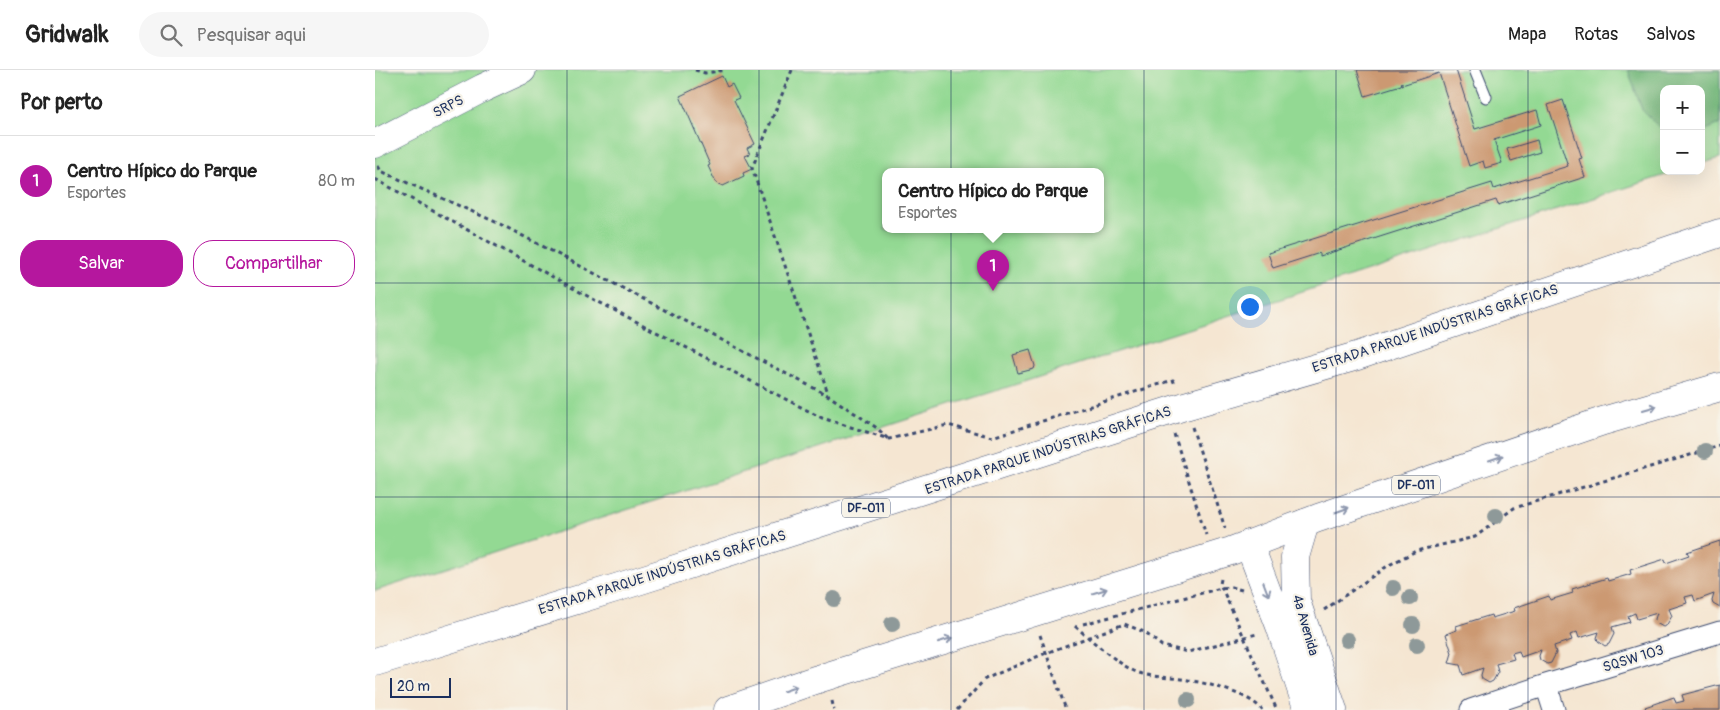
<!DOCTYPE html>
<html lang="pt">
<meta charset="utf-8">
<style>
:root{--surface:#fff;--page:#f6f6f6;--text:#222;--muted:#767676;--line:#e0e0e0;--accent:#b5179e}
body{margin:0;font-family:Pangolin,sans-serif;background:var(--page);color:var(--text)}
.controls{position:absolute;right:15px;top:15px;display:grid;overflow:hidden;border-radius:10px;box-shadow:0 5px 20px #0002}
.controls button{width:45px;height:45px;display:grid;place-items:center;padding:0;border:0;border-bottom:1px solid var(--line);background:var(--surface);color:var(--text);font:25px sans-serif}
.scale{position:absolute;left:15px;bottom:12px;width:61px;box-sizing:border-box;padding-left:5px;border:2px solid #1b2f5e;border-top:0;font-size:14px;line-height:18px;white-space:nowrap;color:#1b2f5e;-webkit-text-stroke:4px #f7f3e8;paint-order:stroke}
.you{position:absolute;left:874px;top:236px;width:18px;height:18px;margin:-12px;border:4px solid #fff;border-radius:50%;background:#1a73e8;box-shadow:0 0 0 8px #1a73e833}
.badge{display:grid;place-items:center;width:32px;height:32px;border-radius:50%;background:var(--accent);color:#fff;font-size:16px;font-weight:700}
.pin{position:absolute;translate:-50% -41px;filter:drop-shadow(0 1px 2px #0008)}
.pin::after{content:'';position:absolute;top:26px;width:18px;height:15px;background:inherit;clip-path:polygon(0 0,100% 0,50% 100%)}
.popup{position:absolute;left:507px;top:98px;width:222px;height:65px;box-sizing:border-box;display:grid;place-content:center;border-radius:10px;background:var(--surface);filter:drop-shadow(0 1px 4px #0005);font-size:16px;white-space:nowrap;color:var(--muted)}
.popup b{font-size:19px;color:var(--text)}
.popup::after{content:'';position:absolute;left:50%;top:100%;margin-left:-10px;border:10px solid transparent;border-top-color:var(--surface)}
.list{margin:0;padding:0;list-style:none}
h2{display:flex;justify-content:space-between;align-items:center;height:65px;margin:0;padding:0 20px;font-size:21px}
h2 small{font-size:16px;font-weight:400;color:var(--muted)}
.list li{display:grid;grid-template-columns:32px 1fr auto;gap:15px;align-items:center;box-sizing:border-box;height:90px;padding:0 20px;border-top:1px solid var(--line)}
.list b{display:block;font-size:19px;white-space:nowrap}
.list p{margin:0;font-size:16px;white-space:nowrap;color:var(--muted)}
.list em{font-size:16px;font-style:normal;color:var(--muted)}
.actions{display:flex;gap:10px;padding:15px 20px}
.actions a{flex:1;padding:11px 0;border:1px solid var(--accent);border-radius:20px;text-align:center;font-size:18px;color:var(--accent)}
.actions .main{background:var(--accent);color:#fff}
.icon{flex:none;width:28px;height:28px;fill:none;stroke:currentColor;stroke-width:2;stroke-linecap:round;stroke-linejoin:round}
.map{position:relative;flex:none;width:1345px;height:640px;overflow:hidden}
header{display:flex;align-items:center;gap:30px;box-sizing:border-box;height:70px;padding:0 25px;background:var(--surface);border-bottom:1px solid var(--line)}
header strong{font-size:24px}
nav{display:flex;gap:28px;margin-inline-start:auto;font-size:18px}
.search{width:350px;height:45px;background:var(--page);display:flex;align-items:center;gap:12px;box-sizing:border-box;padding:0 18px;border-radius:28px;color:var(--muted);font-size:19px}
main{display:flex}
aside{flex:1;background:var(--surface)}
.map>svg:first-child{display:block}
</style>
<header>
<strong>Gridwalk</strong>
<div class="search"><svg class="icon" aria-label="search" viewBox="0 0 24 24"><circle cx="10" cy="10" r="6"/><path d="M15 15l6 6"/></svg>Pesquisar aqui</div>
<nav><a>Mapa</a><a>Rotas</a><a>Salvos</a></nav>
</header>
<main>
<aside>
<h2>Por perto<small></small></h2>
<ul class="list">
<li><span class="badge">1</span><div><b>Centro Hípico do Parque</b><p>Esportes</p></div><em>80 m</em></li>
</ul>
<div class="actions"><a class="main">Salvar</a><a>Compartilhar</a></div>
</aside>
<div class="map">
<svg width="1345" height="640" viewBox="0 0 1345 640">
<rect width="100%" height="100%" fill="#f7f3e8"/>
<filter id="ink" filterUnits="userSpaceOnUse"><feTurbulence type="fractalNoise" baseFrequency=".02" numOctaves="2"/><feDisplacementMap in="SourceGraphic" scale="10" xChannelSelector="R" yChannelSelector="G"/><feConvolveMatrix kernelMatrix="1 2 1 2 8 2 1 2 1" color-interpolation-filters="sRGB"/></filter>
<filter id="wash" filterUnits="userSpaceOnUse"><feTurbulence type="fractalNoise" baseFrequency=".0096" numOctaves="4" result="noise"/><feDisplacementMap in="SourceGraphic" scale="20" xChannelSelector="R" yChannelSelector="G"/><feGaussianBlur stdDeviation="1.12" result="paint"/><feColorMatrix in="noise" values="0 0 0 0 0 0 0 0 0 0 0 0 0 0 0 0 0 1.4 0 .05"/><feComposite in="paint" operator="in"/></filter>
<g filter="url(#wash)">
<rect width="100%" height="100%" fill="#f5e6d2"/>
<path fill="#93d993" stroke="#578478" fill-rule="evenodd" d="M0 0H1345V88L1326 94V19H1289V101H1303L0 521ZM510 102H726V160H510Z"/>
<path fill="#76b97d" stroke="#48746e" d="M1253 0H1345V54L1326 62V19H1289V62L1267 40Z"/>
<g id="blocks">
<path fill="#cc9972" d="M982 0H1081L1100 59 1162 40 1166 55 1119 70 1127 93 1110 98 1108 91 1094 96 1064 3 1027 15V12L1026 15 990 26Z
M347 6 352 17 357 14 364 28 359 30 380 74 372 78 375 84 370 86 377 99 368 103 369 106 348 116 341 113 333 96 335 95 305 26Z
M1188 30 1207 88 1204 89 1210 107 1123 135 1121 130 945 186V183L898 198 893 183 1117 113 1119 119 1193 96 1173 35Z
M1162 70 1165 82 1136 91 1132 79Z
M655 280 660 296 659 299 643 303 638 285Z
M1345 471V538L1338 534 1337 531 1339 524 1320 531 1318 525 1310 527 1312 533 1294 539 1297 546 1291 556 1288 557 1281 553 1280 549 1282 543 1262 549 1260 543 1253 546 1255 552 1237 557 1239 564 1234 574 1230 576 1223 571 1222 568 1224 562 1204 568 1202 562 1195 565 1197 570 1179 576 1181 583 1176 593 1172 594 1165 590 1164 586 1166 580 1146 587 1144 581 1137 583 1139 589 1121 594 1123 602 1118 611 1114 613 1107 609 1106 605 1108 598 1088 605 1085 595 1074 593 1077 583 1071 564 1082 560 1081 556 1116 545 1117 548 1140 541 1139 538 1174 526 1175 530 1198 523 1197 519 1232 508 1233 511 1256 504 1255 500 1290 489 1291 493 1314 485 1312 482Z
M1345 615V640H1267L1271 638 1270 637 1299 627 1301 633 1309 631 1307 625Z"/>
</g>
</g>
<g filter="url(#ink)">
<use href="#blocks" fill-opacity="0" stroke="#3c4a6f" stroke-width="1"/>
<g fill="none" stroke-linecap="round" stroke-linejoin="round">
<defs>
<path id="lane" d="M1100 0 1111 27"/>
<path id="street" d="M1096 640 1171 615
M1179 640 1171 615 1345 562"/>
<path id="secondary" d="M0 74 108 18 147 0
M930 453 920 487 921 531 958 640
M874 474 905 556 933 640"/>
<path id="primary" d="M0 592 244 517 810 336 982 286 1345 163
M353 640 443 609 856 481 943 448 1228 351 1345 317"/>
</defs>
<use href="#lane" stroke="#3c4a6f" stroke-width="13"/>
<use href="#street" stroke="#3c4a6f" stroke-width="23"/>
<use href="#secondary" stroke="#3c4a6f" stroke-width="29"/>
<use href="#primary" stroke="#3c4a6f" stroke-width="29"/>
<path stroke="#3c4a6f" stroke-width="3" stroke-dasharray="4 4" stroke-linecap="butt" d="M320 0 330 3 351 0
M417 0 377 98 454 326
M3 96 6 101 125 154 454 326 502 358 513 369
M0 109 216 228 447 348 514 369 573 355 617 367 798 310 801 316
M817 357 850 458
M799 364 831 465
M846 509 845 514 902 640
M949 540 1014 495 1041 481 1100 467 1139 438 1345 376
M708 554 846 518 856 517 867 520
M700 556C715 569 742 593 759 601 775 608 795 607 813 610 831 613 876 624 887 640
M665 565 691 640
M457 631 459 640
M582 640 610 609 671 583 749 554 769 562 787 576 813 582 882 564"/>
<use href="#lane" stroke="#fff" stroke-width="11"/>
<use href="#street" stroke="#fff" stroke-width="21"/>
<use href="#secondary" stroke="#fff" stroke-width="28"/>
<use href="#primary" stroke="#fff" stroke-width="28"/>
</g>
<g fill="#8e9999">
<circle cx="1330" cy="381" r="8"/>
<circle cx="1121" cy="446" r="8"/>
<circle cx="1018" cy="518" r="8"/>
<circle cx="1035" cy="528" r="8"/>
<circle cx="459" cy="529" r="8"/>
<circle cx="517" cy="554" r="8"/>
<circle cx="1038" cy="555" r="8"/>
<circle cx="972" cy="570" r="8"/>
<circle cx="1042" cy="575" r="8"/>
<circle cx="813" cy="630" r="8"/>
</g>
<defs><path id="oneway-shaft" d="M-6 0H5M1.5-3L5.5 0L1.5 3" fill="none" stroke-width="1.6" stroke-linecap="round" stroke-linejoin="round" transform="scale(1.25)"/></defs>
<g stroke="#8d97ae">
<use href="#oneway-shaft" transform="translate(1275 338) rotate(-16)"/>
<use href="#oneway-shaft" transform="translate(1121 388) rotate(-19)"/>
<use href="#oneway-shaft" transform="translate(967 440) rotate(-19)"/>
<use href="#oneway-shaft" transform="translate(891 519) rotate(69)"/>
<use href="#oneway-shaft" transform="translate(725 521) rotate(-17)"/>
<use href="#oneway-shaft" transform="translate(570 570) rotate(-17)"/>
<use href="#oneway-shaft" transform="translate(415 619) rotate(-19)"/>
</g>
</g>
<path fill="none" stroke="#1b2f5e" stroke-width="1" stroke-opacity="0.55" d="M192 0V640M384 0V640M576 0V640M769 0V640M961 0V640M1153 0V640M0 213H1345M0 427H1345"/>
<g text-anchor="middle" stroke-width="4.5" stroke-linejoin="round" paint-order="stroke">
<g fill="#f7f3e8" stroke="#5d6a87" stroke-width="1">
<rect x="1017" y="405.5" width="48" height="19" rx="4"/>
<rect x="467" y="428.5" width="48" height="19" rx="4"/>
</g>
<g font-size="12" font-weight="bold" fill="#1b2f5e">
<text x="1041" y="419">DF-011</text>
<text x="491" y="442">DF-011</text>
</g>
<g font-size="14" fill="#1b2f5e" stroke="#f7f3e8">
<text transform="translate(73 36) rotate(-27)" y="5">SRPS</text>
<text transform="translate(1060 258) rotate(-18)" y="5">ESTRADA PARQUE INDÚSTRIAS GRÁFICAS</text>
<text transform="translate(673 380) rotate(-18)" y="5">ESTRADA PARQUE INDÚSTRIAS GRÁFICAS</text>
<text transform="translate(287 502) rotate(-17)" y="5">ESTRADA PARQUE INDÚSTRIAS GRÁFICAS</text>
<text transform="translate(931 555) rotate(74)" y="5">4ª Avenida</text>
<text transform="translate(1258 588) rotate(-17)" y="5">SQSW 103</text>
</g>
</g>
</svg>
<div class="controls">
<button>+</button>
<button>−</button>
</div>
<div class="scale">20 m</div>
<div class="you"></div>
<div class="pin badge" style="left:618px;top:221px">1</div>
<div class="popup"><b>Centro Hípico do Parque</b>Esportes</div>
</div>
</main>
